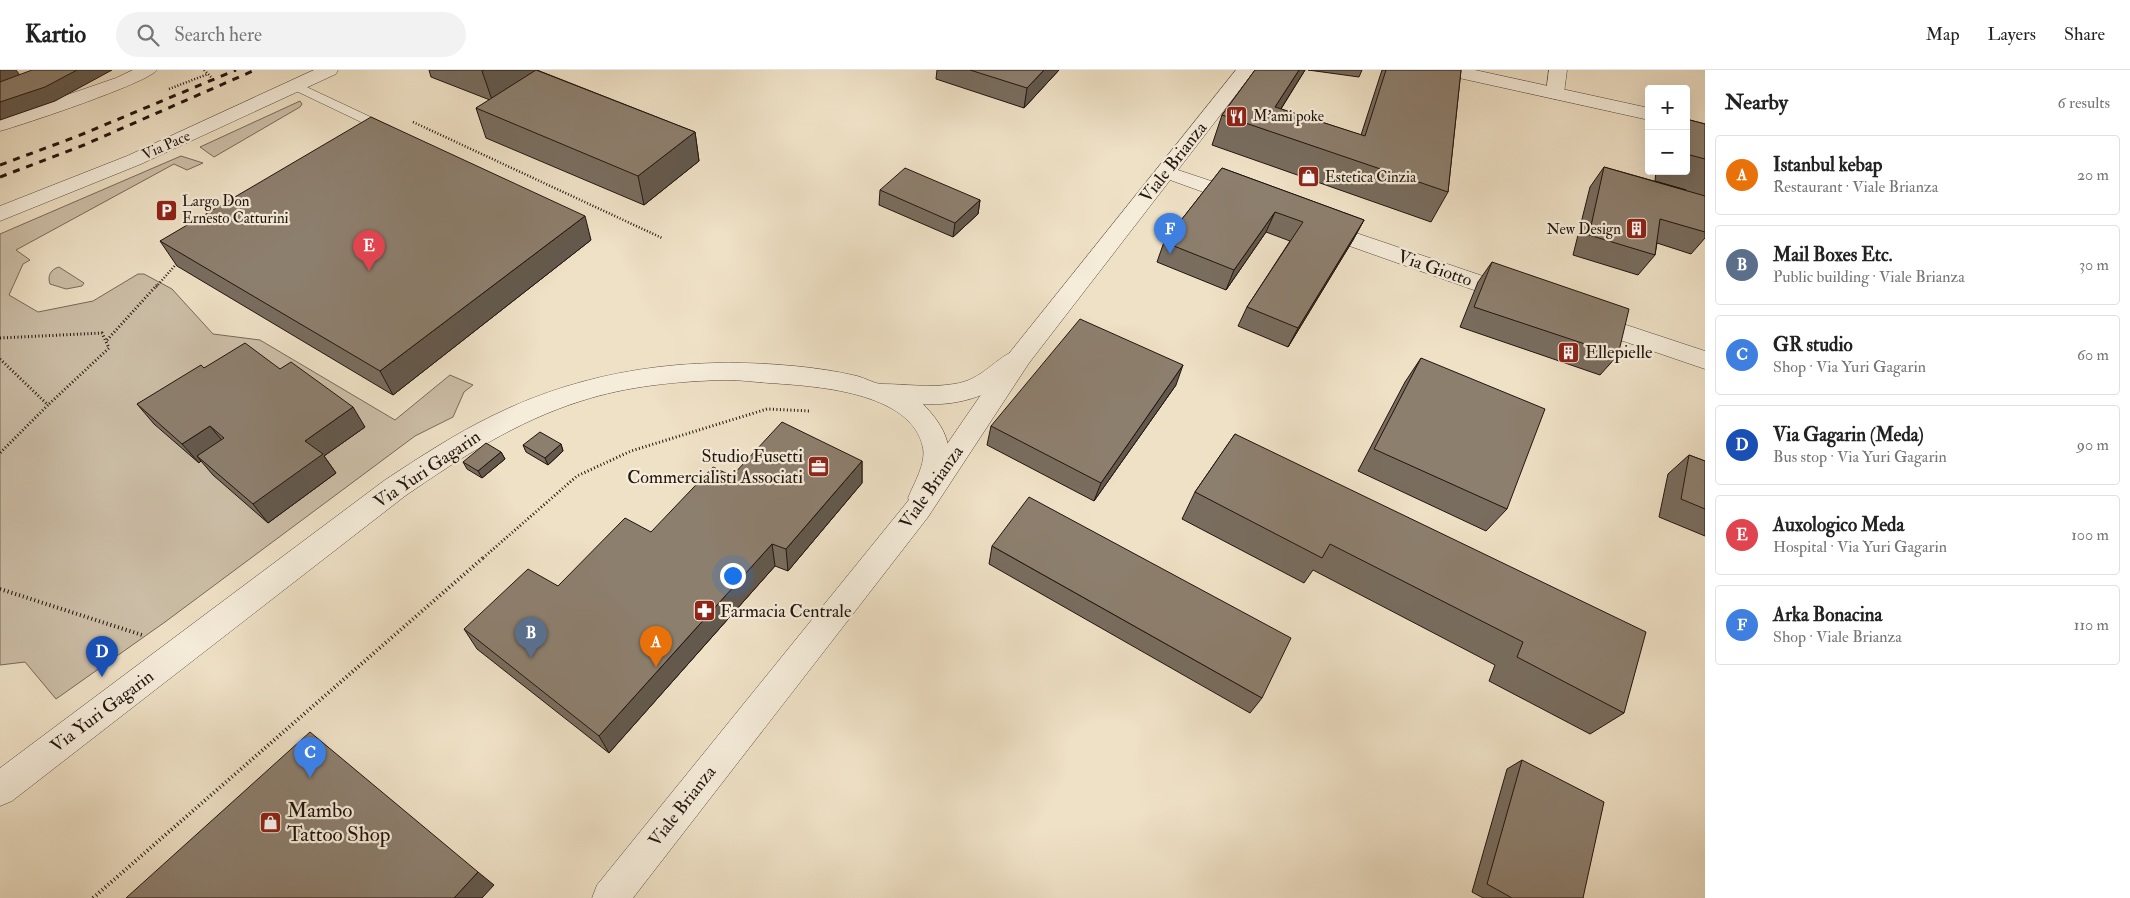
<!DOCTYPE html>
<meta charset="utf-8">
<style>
:root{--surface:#fff;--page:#f2f2f2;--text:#222;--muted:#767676;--line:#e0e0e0;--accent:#0f766e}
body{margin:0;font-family:"IM FELL Double Pica",serif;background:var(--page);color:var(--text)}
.controls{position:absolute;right:15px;top:15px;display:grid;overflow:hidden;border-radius:5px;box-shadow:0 5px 20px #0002}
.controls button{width:45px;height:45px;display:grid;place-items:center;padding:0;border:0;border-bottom:1px solid var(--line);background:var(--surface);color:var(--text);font:25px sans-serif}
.you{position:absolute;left:732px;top:505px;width:18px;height:18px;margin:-12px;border:4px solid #fff;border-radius:50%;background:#1a73e8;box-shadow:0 0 0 8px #1a73e833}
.badge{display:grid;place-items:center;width:32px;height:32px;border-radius:50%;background:var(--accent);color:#fff;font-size:16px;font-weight:700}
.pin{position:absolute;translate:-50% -41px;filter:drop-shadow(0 1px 2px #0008)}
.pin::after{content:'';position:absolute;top:26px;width:18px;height:15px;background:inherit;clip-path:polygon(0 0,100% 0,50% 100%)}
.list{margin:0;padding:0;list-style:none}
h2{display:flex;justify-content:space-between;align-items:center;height:65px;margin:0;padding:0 20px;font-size:21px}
h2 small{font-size:16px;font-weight:400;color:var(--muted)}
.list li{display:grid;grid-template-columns:32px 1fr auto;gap:15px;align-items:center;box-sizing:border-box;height:80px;margin:0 10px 10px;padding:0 10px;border:1px solid var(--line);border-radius:5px}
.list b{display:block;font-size:19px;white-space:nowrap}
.list p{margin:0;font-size:16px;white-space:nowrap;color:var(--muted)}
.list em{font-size:16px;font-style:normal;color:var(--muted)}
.icon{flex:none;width:28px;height:28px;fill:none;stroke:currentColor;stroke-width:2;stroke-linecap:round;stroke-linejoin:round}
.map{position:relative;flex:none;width:1705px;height:828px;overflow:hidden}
header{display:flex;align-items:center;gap:30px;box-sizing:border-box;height:70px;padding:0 25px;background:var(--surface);border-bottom:1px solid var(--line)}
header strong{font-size:24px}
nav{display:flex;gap:28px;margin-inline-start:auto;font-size:18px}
.search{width:350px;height:45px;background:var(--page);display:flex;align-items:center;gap:12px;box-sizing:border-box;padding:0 18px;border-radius:28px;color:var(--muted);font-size:19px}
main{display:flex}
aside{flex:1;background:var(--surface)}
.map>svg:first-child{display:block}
</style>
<header>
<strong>Kartio</strong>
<div class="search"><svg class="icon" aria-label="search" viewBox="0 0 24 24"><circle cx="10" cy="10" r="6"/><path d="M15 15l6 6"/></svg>Search here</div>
<nav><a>Map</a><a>Layers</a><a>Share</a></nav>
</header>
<main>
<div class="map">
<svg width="1705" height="828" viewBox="0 0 1705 828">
<rect width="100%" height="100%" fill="#efe1c6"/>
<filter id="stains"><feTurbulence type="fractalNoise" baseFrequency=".004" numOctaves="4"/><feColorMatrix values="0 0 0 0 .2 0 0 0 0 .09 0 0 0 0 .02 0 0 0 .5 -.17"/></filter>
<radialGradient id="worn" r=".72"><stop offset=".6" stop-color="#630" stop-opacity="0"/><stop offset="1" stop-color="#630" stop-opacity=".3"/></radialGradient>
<path fill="#ccbea7" stroke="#77695a" d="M300 31 302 34 300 37 214 87 200 77Z
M181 86 203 93 187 100 174 94 16 180 30 190 23 194 9 225 38 242 93 231 138 204H144L172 219 213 264 260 270 395 350 450 305 473 315 464 322 453 347 415 366 165 552 56 629 25 592 0 595V164Z
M59 197 84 213 82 216 66 219 50 214C47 206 51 199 59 197Z"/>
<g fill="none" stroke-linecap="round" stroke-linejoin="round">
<defs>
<path id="service" d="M296 12 392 57 394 60 392 63H384L292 19 290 16 292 13Z"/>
<path id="minor" d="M133 0H157C148 13 22 55 0 61V48L116 8Z
M1549 0H1567L1564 23 1562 27 1555 29 1548 27 1546 23Z
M1166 96 1250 124 1253 129 1250 134 1242 136 1159 106 1156 102 1159 98Z
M1318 150 1521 219 1525 225 1521 231 1513 233 1505 231 1310 162 1307 157 1310 152Z
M1587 242 1705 281V299L1579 256 1575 250 1579 244Z
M1019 279 1028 282 1031 288C1027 295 1021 300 1015 305 988 327 957 336 923 334 958 370 954 394 932 436L922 439 912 436 908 428C914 413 926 394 923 378 912 321 813 316 769 313 755 312 741 310 727 310 679 311 627 316 581 331 517 351 460 388 405 426L12 731 0 736V698L385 410C420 387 455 364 492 346 587 299 689 286 794 296 815 298 836 301 857 306 865 308 875 314 882 314 905 314 930 318 954 314 984 310 994 287 1019 279Z"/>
<path id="tertiary" d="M314 0H338L336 4 141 94 0 151V136L127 86Z
M1236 0H1255L1029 293 928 447 633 828H592L597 815 908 431 1011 281Z
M1441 0H1475L1649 38V50L1450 6 1443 4Z"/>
</defs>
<use href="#service" stroke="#55473c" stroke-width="1"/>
<use href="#minor" stroke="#55473c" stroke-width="1"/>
<use href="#tertiary" stroke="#55473c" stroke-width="1"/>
<path stroke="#22140e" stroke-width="2.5" stroke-dasharray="1 2" stroke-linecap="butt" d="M204 0 211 7
M169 19 208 4
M413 52 662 168
M156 217 179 191"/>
<path stroke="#22140e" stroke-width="3" stroke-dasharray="1 2.5" stroke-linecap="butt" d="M0 268 102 263 109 278 48 335
M107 270 157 215
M0 289 48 335 0 383
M483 488 577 406 631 381 767 339 810 341"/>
<path stroke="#22140e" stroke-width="4" stroke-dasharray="1 3" stroke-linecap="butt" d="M0 519 142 565
M93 828 484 487"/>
<use href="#service" fill="#f5ecda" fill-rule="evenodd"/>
<use href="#minor" fill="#f5ecda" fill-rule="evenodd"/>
<use href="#tertiary" fill="#f5ecda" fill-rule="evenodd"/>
<path stroke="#22140e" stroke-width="3" stroke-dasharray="7 7" stroke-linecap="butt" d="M0 95 78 66 236 0
M0 107 84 75 255 0"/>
</g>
<path fill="#796d5f" stroke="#22140e" d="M429 0H537L695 62 699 91 644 135 486 68 476 38 490 30 431 7Z
M937 0H1059L1024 38 936 9Z
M1255 0H1305L1281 39 1361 65 1382 0H1461L1448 122 1431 152 1212 75 1222 45Z
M1308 0H1362L1359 7Z
M1686 49 1705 54V168L1691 184 1657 173 1655 185 1638 205 1573 185 1590 117 1604 97 1686 120 1655 111 1656 101H1686Z
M1222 98 1364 150 1353 170 1288 277 1238 256 1247 237 1290 171 1266 162 1226 220 1157 192 1164 172Z
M880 120 980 130 978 144 953 167 879 135Z
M591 170 393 325 177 196 160 171Z
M1492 192 1618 285 1600 305 1460 257 1478 212Z
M1421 288 1507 439 1486 461 1358 401 1405 312Z
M204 298 280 299 365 357 324 386 336 403 268 453 213 405 201 391 199 393 154 354 137 334Z
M1176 315 1094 431 987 375 991 356Z
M1235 364 1624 643 1590 664 1489 611 1495 595 1313 500 1304 513 1182 449 1195 422Z
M561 374 563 381 548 395 526 382 523 375Z
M501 382 505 389 482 408 467 399 463 392Z
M1689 385 1705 391V466L1659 447 1668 404Z
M862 391V413L788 501 775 496 609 683 477 579 464 559 558 516 651 462Z
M992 476 1262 628 1250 643 989 494Z
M1522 690 1583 828H1483L1472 822 1507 699Z"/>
<path fill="#63594d" stroke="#22140e" d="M0 0H16L22 8 0 16Z
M77 0H112L55 31 0 50V32Z
M484 0H537L492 30 482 1Z
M1044 0H1059L1024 38 1027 18Z
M1299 0H1305L1267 61 1275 37Z
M695 62 699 91 644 135 638 106Z
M980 130 978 144 953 167 955 153Z
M1275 142 1266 162 1226 220 1234 200Z
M585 146 591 170 393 325 380 301Z
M1364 150 1353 170 1288 277 1298 258Z
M1183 295 1176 315 1094 431 1101 413Z
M353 337 365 357 324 386 336 403 268 453 253 434 305 371Z
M210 356 226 375 197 386 201 391 199 393 182 374Z
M561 374 563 381 548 395 545 388Z
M501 382 505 389 482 408 478 401Z
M862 391V413L788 501 786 479Z
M772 474 775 496 609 683 599 666Z
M478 802 494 815 482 828H454Z"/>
<path fill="#8d7f6e" stroke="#22140e" d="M32 0H77L45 17 0 32V12Z
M536 0 695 62 638 106 476 38Z
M970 0H1044L1027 18Z
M1255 0H1299L1275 37 1365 66 1386 0H1461L1448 122 1222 45Z
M371 47 585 146 380 301 160 171Z
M1686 49 1705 54V89L1686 84Z
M1604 97 1705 126V162L1660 149 1655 185 1589 165Z
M905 98 980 130 955 153 880 120Z
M1222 98 1364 150 1298 258 1247 237 1303 152 1275 142 1234 200 1164 172Z
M1492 192 1629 239 1618 285 1474 237Z
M1080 249 1183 295 1101 413 991 356Z
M245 273 280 299 291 292 353 337 305 371 323 384 253 434 197 386 224 368 210 356 182 374 137 334 201 295 204 298Z
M1421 288 1545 339 1507 439 1374 379Z
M782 352 862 391 786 479 772 474 599 666 464 559 528 499 558 516 625 448 651 462 713 397 732 406Z
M540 362 561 374 545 388 523 375Z
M1235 364 1646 562 1624 643 1517 587 1523 572 1330 474 1322 488 1195 422Z
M486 373 501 382 478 401 463 392Z
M1689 385 1705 391V439L1681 429Z
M1029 427 1291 568 1262 628 992 476Z
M310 662 478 802 454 828H126Z
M1522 690 1604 732 1583 828H1512L1487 814Z"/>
<defs>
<symbol id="restaurant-square" viewBox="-11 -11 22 22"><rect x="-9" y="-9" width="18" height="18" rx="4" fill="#8f2418" stroke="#f5ecda"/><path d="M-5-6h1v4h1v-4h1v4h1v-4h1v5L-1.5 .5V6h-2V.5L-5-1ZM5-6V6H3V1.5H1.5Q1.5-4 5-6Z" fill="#fff"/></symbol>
<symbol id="shop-square" viewBox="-11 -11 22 22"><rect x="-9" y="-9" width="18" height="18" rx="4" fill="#8f2418" stroke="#f5ecda"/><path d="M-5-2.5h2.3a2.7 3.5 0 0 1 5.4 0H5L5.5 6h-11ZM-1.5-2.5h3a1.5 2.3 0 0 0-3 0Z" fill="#fff"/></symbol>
<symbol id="parking-square" viewBox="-11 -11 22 22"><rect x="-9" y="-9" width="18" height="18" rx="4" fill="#8f2418" stroke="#f5ecda"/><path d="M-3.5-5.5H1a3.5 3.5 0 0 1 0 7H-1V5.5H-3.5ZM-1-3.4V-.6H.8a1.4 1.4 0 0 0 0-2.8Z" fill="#fff"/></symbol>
<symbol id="building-square" viewBox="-11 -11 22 22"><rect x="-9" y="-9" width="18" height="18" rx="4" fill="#8f2418" stroke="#f5ecda"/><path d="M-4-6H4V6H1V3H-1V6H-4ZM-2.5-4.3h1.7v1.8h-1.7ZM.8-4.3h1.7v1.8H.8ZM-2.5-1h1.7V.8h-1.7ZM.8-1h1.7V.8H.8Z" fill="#fff"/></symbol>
<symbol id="office-square" viewBox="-11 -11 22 22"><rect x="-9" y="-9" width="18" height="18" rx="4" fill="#8f2418" stroke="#f5ecda"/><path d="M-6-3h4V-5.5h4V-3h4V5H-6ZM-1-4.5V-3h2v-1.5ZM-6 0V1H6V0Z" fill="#fff"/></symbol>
<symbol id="pharmacy-square" viewBox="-11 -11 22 22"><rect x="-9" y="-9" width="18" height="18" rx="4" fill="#8f2418" stroke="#f5ecda"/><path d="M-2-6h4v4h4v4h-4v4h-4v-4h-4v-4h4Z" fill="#fff"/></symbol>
</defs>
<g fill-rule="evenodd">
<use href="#restaurant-square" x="1224" y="34" width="25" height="25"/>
<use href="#shop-square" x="1296" y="94" width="25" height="25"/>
<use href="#parking-square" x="154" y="128" width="25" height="25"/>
<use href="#building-square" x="1624" y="146" width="25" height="25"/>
<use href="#building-square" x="1556" y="270" width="25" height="25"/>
<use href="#office-square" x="806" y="384" width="25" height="25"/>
<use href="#pharmacy-square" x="692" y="528" width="25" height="25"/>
<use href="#shop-square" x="258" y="740" width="25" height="25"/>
</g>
<g text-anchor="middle" stroke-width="4.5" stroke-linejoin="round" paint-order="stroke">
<g font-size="15" fill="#22140e" stroke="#f5ecda" text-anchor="start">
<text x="1253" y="51">M'ami poke</text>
<text x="1325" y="112">Estetica Cinzia</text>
<text x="182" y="136">Largo Don<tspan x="182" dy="17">Ernesto Catturini</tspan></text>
<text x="1621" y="164" text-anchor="end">New Design</text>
</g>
<g font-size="15" fill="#22140e" stroke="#f5ecda">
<text transform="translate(166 75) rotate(-24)" y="5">Via Pace</text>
</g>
<g font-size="18" fill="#22140e" stroke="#f5ecda">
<text transform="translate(1173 92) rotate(-52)" y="6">Viale Brianza</text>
<text transform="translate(1435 198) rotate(19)" y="6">Via Giotto</text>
<text transform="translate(427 399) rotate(-34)" y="6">Via Yuri Gagarin</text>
<text transform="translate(931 417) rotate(-55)" y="6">Viale Brianza</text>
<text transform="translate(102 641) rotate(-37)" y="6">Via Yuri Gagarin</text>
<text transform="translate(682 736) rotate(-52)" y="6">Viale Brianza</text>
</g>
<g font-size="18" fill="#22140e" stroke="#f5ecda" text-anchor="start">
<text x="1585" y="288">Ellepielle</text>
<text x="803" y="392" text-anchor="end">Studio Fusetti<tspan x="803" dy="21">Commercialisti Associati</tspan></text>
<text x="720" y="547">Farmacia Centrale</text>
</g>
<g font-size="21" fill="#22140e" stroke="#f5ecda" text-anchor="start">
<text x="287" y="747">Mambo<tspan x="287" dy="24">Tattoo Shop</tspan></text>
</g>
</g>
<rect width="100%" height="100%" filter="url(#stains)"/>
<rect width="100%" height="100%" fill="url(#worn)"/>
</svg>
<div class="controls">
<button>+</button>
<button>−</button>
</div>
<div class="you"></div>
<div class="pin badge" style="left:656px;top:597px;background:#e8710a">A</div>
<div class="pin badge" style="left:531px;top:588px;background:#5c6f8a">B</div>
<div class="pin badge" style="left:310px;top:708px;background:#3f7fe0">C</div>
<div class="pin badge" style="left:102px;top:607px;background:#1a4fb4">D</div>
<div class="pin badge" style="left:369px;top:201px;background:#e0444e">E</div>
<div class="pin badge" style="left:1170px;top:184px;background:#3f7fe0">F</div>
</div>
<aside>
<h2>Nearby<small>6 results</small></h2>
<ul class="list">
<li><span class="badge" style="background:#e8710a">A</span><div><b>Istanbul kebap</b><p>Restaurant · Viale Brianza</p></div><em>20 m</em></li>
<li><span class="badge" style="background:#5c6f8a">B</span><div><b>Mail Boxes Etc.</b><p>Public building · Viale Brianza</p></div><em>30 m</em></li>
<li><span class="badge" style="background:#3f7fe0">C</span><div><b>GR studio</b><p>Shop · Via Yuri Gagarin</p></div><em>60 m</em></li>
<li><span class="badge" style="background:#1a4fb4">D</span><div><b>Via Gagarin (Meda)</b><p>Bus stop · Via Yuri Gagarin</p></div><em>90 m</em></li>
<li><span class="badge" style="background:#e0444e">E</span><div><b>Auxologico Meda</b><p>Hospital · Via Yuri Gagarin</p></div><em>100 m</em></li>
<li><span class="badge" style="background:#3f7fe0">F</span><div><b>Arka Bonacina</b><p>Shop · Viale Brianza</p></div><em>110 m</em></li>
</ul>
</aside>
</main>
